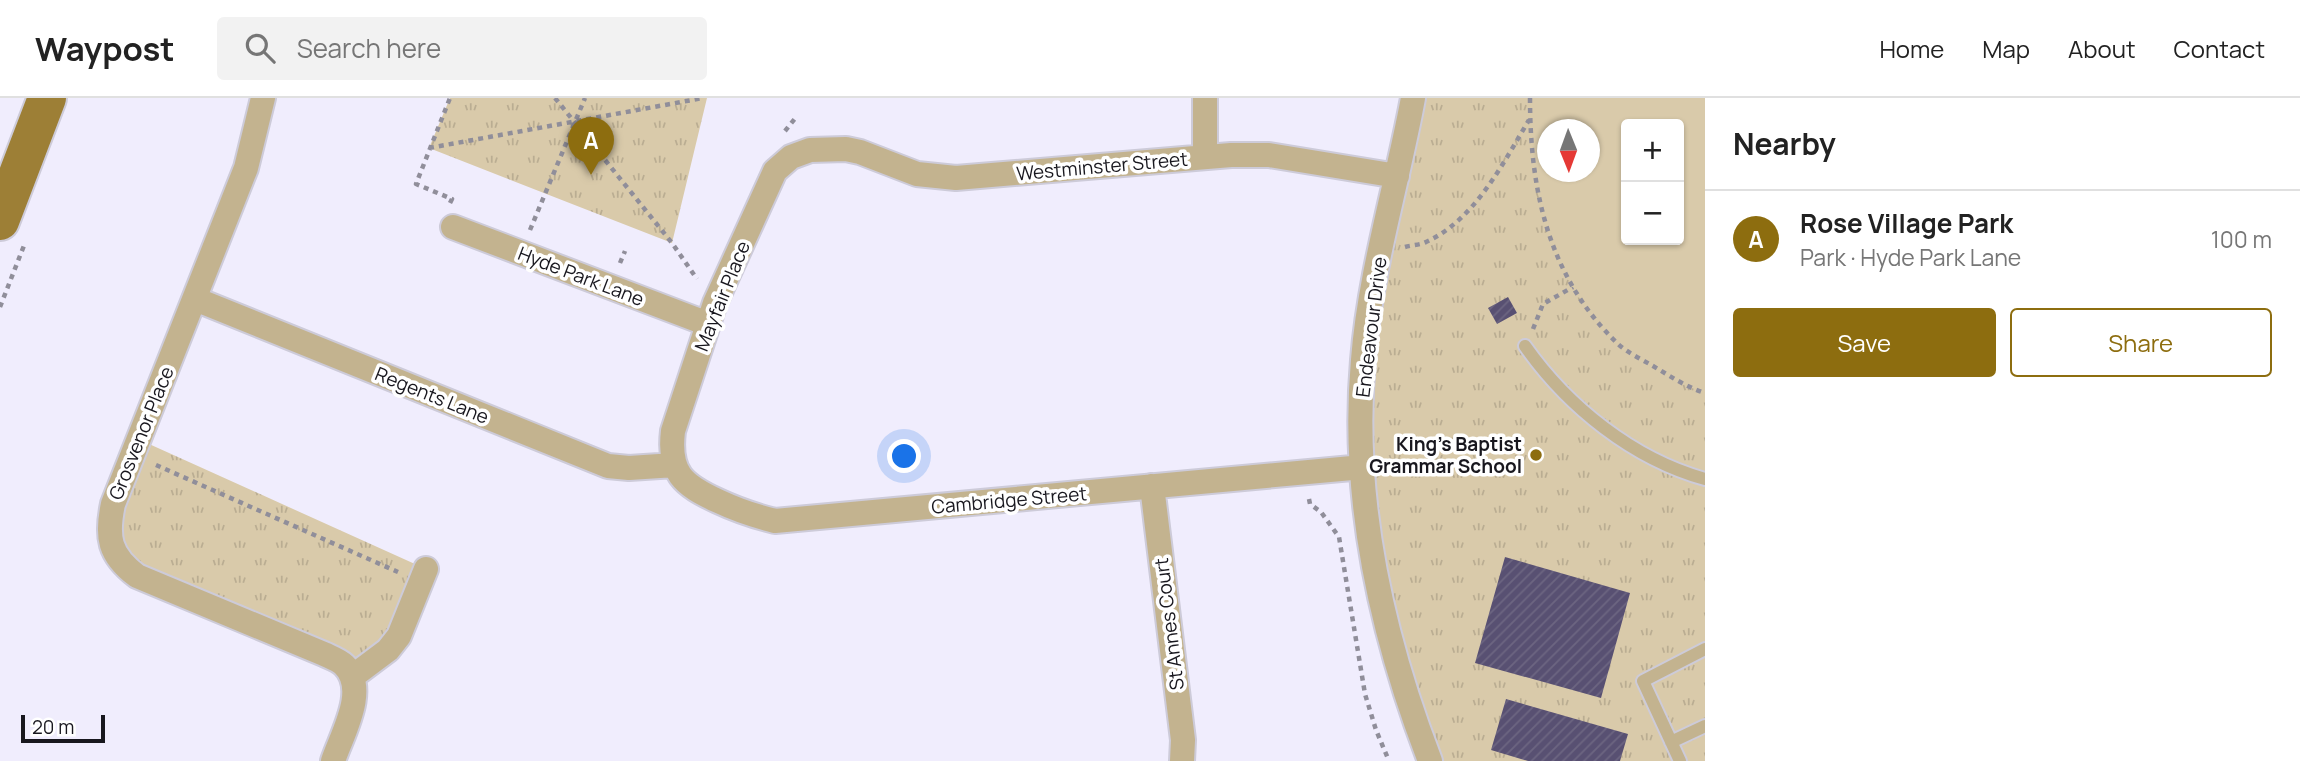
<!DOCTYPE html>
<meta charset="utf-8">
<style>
:root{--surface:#fff;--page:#f2f2f2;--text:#222;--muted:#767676;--line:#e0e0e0;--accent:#8d6d0f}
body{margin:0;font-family:Manrope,sans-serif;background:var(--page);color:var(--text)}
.controls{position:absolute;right:21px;top:21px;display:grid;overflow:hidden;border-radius:7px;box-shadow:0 2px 5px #0004}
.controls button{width:63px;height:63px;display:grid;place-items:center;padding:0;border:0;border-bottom:2px solid var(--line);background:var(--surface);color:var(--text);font:35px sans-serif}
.compass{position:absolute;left:1537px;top:21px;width:63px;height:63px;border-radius:50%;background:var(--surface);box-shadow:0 2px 5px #0004;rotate:179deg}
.scale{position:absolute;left:21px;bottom:18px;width:84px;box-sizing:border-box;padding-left:7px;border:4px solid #18171e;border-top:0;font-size:19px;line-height:24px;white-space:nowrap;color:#18171e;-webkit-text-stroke:5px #fff;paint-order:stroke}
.you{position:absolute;left:905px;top:359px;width:24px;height:24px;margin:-18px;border:5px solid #fff;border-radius:50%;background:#1a73e8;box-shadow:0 0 0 10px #1a73e833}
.badge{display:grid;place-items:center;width:46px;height:46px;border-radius:50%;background:var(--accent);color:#fff;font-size:23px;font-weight:700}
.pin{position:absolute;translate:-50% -58px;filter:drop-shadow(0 2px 4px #0008)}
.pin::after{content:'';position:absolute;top:37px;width:24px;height:21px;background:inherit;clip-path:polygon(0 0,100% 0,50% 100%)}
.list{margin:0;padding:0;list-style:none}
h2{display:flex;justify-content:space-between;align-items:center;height:91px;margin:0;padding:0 28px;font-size:30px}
h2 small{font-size:23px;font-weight:400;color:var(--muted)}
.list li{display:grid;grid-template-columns:46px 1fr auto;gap:21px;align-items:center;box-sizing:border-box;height:98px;padding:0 28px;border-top:2px solid var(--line)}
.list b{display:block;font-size:26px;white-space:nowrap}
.list p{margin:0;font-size:23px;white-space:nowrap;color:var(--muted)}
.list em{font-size:23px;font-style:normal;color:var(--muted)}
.actions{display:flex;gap:14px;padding:21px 28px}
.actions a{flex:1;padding:16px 0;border:2px solid var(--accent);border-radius:7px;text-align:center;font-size:24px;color:var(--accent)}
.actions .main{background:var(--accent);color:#fff}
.icon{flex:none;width:38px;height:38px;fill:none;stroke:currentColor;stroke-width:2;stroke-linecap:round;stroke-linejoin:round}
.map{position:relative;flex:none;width:1705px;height:663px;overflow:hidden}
header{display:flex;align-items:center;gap:42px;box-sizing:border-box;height:98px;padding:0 35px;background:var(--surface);border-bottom:2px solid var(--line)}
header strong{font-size:33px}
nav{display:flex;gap:38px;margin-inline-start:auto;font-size:24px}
.search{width:490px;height:63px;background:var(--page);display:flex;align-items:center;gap:18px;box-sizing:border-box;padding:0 24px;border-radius:7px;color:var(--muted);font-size:26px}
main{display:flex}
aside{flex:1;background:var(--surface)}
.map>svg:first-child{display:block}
</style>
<header>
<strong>Waypost</strong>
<div class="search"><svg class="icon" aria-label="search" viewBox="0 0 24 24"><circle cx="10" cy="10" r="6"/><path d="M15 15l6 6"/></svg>Search here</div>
<nav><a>Home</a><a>Map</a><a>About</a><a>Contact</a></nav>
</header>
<main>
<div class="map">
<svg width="1705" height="663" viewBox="0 0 1705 663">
<defs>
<pattern id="grass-tufts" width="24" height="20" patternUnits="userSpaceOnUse" patternTransform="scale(1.75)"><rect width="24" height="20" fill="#d9caaa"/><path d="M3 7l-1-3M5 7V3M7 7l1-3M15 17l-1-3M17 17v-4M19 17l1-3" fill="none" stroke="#baad92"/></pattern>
<pattern id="building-hatch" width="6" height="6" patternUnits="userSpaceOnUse" patternTransform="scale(1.75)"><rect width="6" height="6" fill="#585072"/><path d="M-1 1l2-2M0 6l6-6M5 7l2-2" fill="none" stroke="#6c6581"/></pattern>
</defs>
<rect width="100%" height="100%" fill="#f0edfd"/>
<path fill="url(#grass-tufts)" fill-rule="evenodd" d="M450 0H707L672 145 429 50Z
M1413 0H1705V663H1437L1406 595 1363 386 1366 241ZM1626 26H1679V142H1626ZM1548 32H1590V74H1548Z
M138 341 426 471 392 547 352 579 121 464 113 406Z"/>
<path fill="#d9caaa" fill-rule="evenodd" d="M1530 0H1705V295C1686 289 1670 278 1653 268 1641 261 1626 254 1617 245 1548 179 1530 92 1530 0ZM1626 26H1679V142H1626ZM1548 32H1590V74H1548Z"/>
<path fill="url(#building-hatch)" d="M1508 199 1517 215 1497 226 1488 210Z
M1505 459 1630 495 1601 600 1475 565Z
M1506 601 1628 636 1620 663H1528L1491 652Z"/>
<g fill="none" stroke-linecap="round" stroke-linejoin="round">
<defs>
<path id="lane" d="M1525 248C1568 309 1633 361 1705 381
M1671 644 1705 628
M1680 663 1643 583 1705 551"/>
<path id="street" d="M263 0 246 70 113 406C106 439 109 457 137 478L324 556C330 559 339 562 344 567 369 591 342 636 333 663
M1205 0V59
M1413 0C1397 87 1370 173 1363 262 1351 398 1381 536 1430 663
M453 129 708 226
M195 201 608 368 629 370 675 367
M1363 369 775 423C755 418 737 412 718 403 683 387 668 375 673 333L715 205 775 73 791 59 810 52 846 51 860 54 917 76 956 80 1231 57H1269L1397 78
M1152 388 1183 642 1182 663
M352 579 388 552 399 538 426 471"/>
<path id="primary" d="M0 123 47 0"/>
</defs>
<use href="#lane" stroke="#cdcbd9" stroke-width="16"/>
<use href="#street" stroke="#cdcbd9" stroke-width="28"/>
<use href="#primary" stroke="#cdcbd9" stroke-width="42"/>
<path stroke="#908e9a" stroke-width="4.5" stroke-dasharray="5 5" stroke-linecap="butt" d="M555 0 672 145 697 181
M1530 0C1530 92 1548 178 1617 245 1626 254 1641 261 1653 268 1670 278 1686 289 1705 295
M785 33 797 18
M429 50 703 0
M450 105 452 101 416 86 450 0
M530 132 585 0
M1405 149C1412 147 1420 147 1426 144 1475 122 1503 65 1529 22
M620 165 625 153
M0 209 25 145
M1533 231 1543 206 1573 189
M156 367 398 474
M1309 401 1310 406 1321 414 1339 439 1365 596 1376 632 1389 663"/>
<use href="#lane" stroke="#c3b38f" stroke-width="12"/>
<use href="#street" stroke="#c3b38f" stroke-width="24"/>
<use href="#primary" stroke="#9d7f36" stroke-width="38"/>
</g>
<circle fill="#8d6d0f" stroke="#fff" stroke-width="2.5" cx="1536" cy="357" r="7"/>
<g text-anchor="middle" stroke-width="7" stroke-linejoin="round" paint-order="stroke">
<g font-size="19" fill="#18171e" stroke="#fff">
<text transform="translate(1102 68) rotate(-5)" y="7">Westminster Street</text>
<text transform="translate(581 178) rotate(21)" y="7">Hyde Park Lane</text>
<text transform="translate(722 198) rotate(-68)" y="7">Mayfair Place</text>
<text transform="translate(1371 229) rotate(-83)" y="7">Endeavour Drive</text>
<text transform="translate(432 297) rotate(22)" y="7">Regents Lane</text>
<text transform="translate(141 335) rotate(-68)" y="7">Grosvenor Place</text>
<text transform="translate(1009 402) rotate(-5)" y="7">Cambridge Street</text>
<text transform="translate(1169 526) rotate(-97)" y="7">St Annes Court</text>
</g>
<g font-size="19" font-weight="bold" fill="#18171e" stroke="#fff" text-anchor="end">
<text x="1522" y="353">King's Baptist<tspan x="1522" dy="22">Grammar School</tspan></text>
</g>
</g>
</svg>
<div class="controls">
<button>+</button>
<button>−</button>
</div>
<svg class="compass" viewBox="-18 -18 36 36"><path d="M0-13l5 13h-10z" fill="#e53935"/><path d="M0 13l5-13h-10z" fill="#767676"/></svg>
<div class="scale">20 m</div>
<div class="you"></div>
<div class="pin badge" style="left:591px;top:77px">A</div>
</div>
<aside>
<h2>Nearby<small></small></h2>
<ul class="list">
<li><span class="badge">A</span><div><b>Rose Village Park</b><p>Park · Hyde Park Lane</p></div><em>100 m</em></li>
</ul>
<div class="actions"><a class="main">Save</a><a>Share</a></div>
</aside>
</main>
